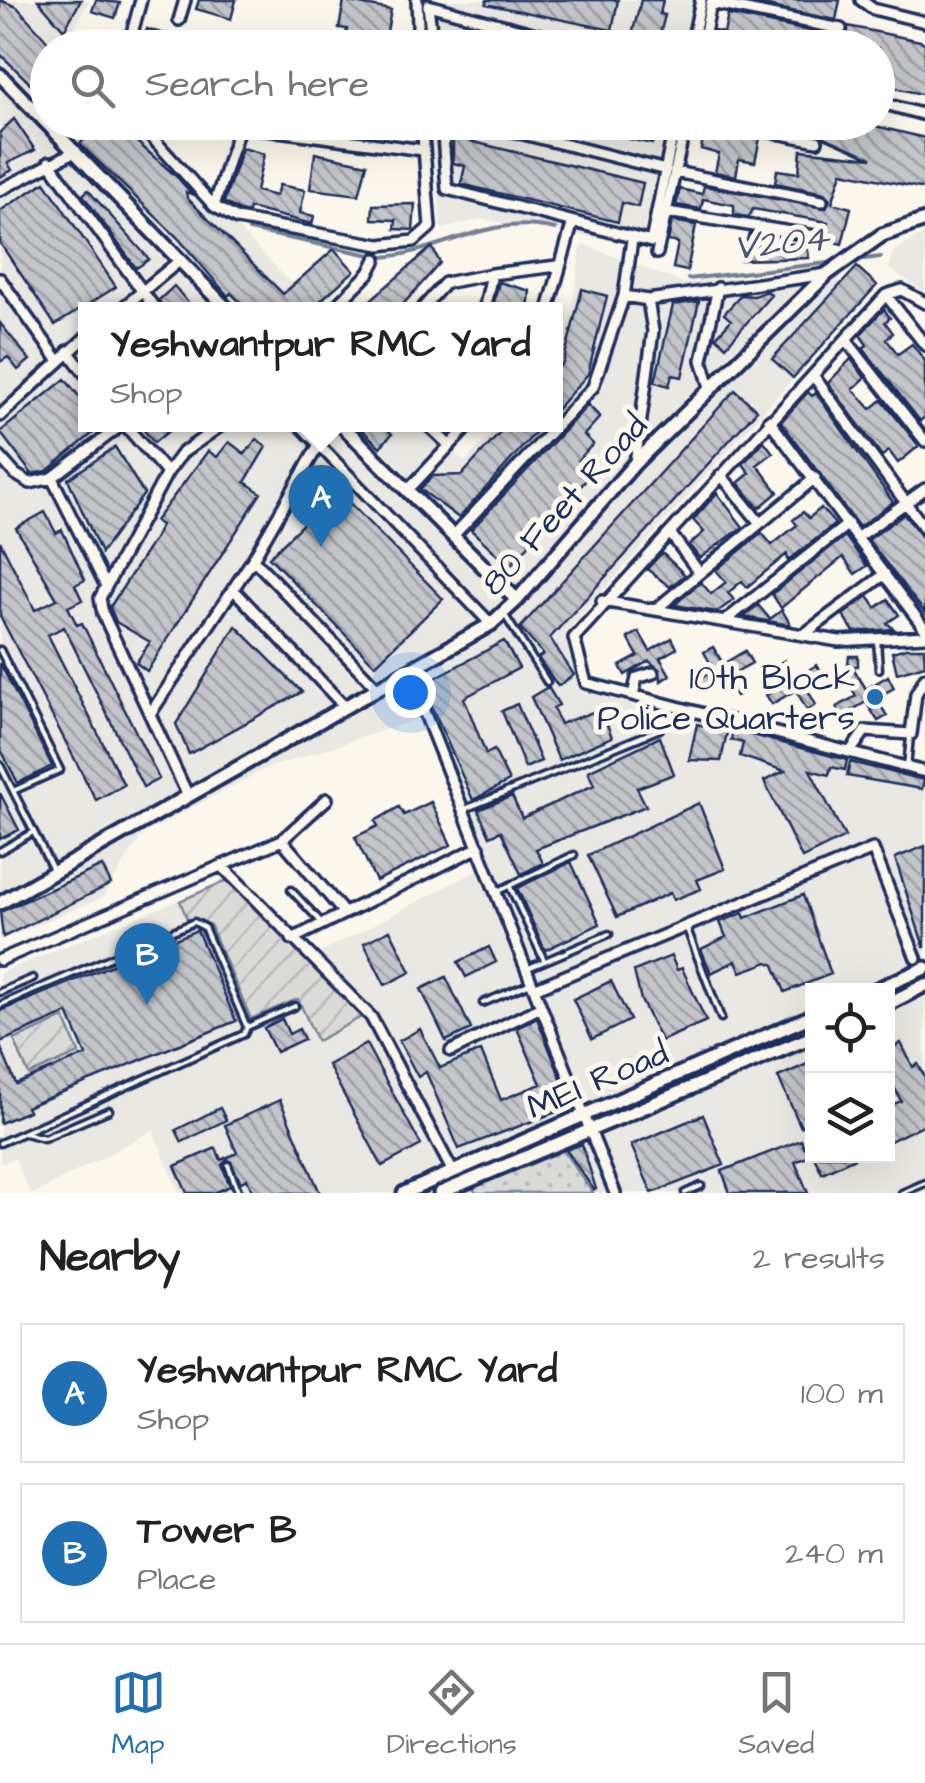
<!DOCTYPE html>
<style>
:root{--surface:#fff;--page:#f2f2f2;--text:#222;--muted:#767676;--line:#e0e0e0;--accent:#1f6fb2}
body{margin:0;font-family:"Architects Daughter",sans-serif;background:var(--page);color:var(--text)}
.controls{position:absolute;right:30px;bottom:30px;display:grid;overflow:hidden;border-radius:0px;box-shadow:0 10px 40px #0002}
.controls button{width:90px;height:90px;display:grid;place-items:center;padding:0;border:0;border-bottom:2px solid var(--line);background:var(--surface);color:var(--text);font:50px sans-serif}
.you{position:absolute;left:410px;top:692px;width:35px;height:35px;margin:-25px;border:8px solid #fff;border-radius:50%;background:#1a73e8;box-shadow:0 0 0 15px #1a73e833}
.badge{display:grid;place-items:center;width:65px;height:65px;border-radius:50%;background:var(--accent);color:#fff;font-size:32px;font-weight:700}
.pin{position:absolute;translate:-50% -82px;filter:drop-shadow(0 2px 5px #0008)}
.pin::after{content:'';position:absolute;top:52px;width:35px;height:30px;background:inherit;clip-path:polygon(0 0,100% 0,50% 100%)}
.popup{position:absolute;left:78px;top:302px;width:485px;height:130px;box-sizing:border-box;display:grid;place-content:center;border-radius:0px;background:var(--surface);filter:drop-shadow(0 2px 8px #0005);font-size:32px;white-space:nowrap;color:var(--muted)}
.popup b{font-size:38px;color:var(--text)}
.popup::after{content:'';position:absolute;left:50%;top:100%;margin-left:-20px;border:20px solid transparent;border-top-color:var(--surface)}
.list{margin:0;padding:0;list-style:none}
h2{display:flex;justify-content:space-between;align-items:center;height:130px;margin:0;padding:0 40px;font-size:42px}
h2 small{font-size:32px;font-weight:400;color:var(--muted)}
.list li{display:grid;grid-template-columns:65px 1fr auto;gap:30px;align-items:center;box-sizing:border-box;height:140px;margin:0 20px 20px;padding:0 20px;border:2px solid var(--line);border-radius:0px}
.list b{display:block;font-size:38px;white-space:nowrap}
.list p{margin:0;font-size:32px;white-space:nowrap;color:var(--muted)}
.list em{font-size:32px;font-style:normal;color:var(--muted)}
.icon{flex:none;width:55px;height:55px;fill:none;stroke:currentColor;stroke-width:2;stroke-linecap:round;stroke-linejoin:round}
.map{position:relative;flex:none;width:925px;height:1193px;overflow:hidden}
.search{position:absolute;background:var(--surface);box-shadow:0 10px 40px #0002;left:30px;right:30px;top:30px;height:110px;display:flex;align-items:center;gap:25px;box-sizing:border-box;padding:0 35px;border-radius:55px;color:var(--muted);font-size:38px}
.sheet{height:450px;background:var(--surface)}
nav{display:flex;justify-content:space-around;align-items:center;box-sizing:border-box;height:140px;border-top:2px solid var(--line);background:var(--surface);font-size:28px;color:var(--muted)}
nav a{display:grid;justify-items:center;gap:5px}
nav .on{color:var(--accent)}
.map>svg:first-child{display:block}
</style>
<div class="map">
<svg width="925" height="1193" viewBox="0 0 925 1193">
<defs>
<pattern id="grass-dots" width="8" height="8" patternUnits="userSpaceOnUse" patternTransform="scale(2.5)"><rect width="8" height="8" fill="#dadad7"/><path d="M2 2h.1M6 6h.1" fill="none" stroke="#babbbb" stroke-width="1.8" stroke-linecap="round"/></pattern>
<pattern id="garden-furrows" width="10" height="10" patternUnits="userSpaceOnUse" patternTransform="scale(2.5)"><rect width="10" height="10" fill="#dadad7"/><path d="M-1 1l2-2M0 10L10 0M9 11l2-2" fill="none" stroke="#babbbb"/></pattern>
<pattern id="building-back-hatch" width="6" height="6" patternUnits="userSpaceOnUse" patternTransform="scale(2.5)"><rect width="6" height="6" fill="#c3c5c9"/><path d="M-1 5l2 2M0 0l6 6M5-1l2 2" fill="none" stroke="#9ea0a6"/></pattern>
</defs>
<rect width="100%" height="100%" fill="#fbf7ec"/>
<filter id="ink" filterUnits="userSpaceOnUse"><feTurbulence type="fractalNoise" baseFrequency=".01" numOctaves="2"/><feDisplacementMap in="SourceGraphic" scale="20" xChannelSelector="R" yChannelSelector="G"/><feConvolveMatrix kernelMatrix="1 2 1 2 8 2 1 2 1" color-interpolation-filters="sRGB"/></filter>
<g filter="url(#ink)">
<path fill="#eae8e2" fill-rule="evenodd" d="M0 0H90L64 47 48 48V122L136 123 316 309 86 310V424L426 425 464 462 501 425 556 424V369L563 362 582 244 683 283 824 269 863 300 567 631 582 691 925 782V1193H179L153 1130 36 1193H30L15 1158 0 1164V973L230 879 316 955 487 865 427 716 265 769 143 834 102 898 0 940ZM812 991H888V1156H812Z
M424 0H700L688 48 428 47Z
M433 123H670L640 245 481 219 441 229Z
M925 233V292L889 269 893 252Z"/>
<path fill="url(#grass-dots)" stroke="#7a849a" stroke-width="2.5" d="M562 1149 593 1193H476L473 1188Z"/>
<path fill="url(#garden-furrows)" stroke="#7a849a" stroke-width="2.5" d="M230 879 365 1015 317 1041 298 999 251 1019 210 925 194 918 188 921 180 901Z
M64 1018 79 1053 29 1075 14 1040Z"/>
<g fill="none" stroke-linecap="round" stroke-linejoin="round">
<path stroke="#747e96" stroke-width="4" d="M249 230 371 255
M383 257C444 252 489 213 555 229
M856 260 881 257
M688 279 837 262"/>
</g>
<path fill="url(#building-back-hatch)" stroke="#1b2f5e" stroke-width="2.5" d="M0 0 17 7 52 46 48 48V101L0 54Z
M38 0H81L64 30Z
M96 0 120 3 115 18 92 11Z
M199 0H236L231 19 196 9Z
M487 0H618L612 30 486 4Z
M641 0H663L660 14 665 15 658 42 632 35Z
M737 0H840L836 20Z
M344 1 391 10 386 37 368 33 366 48H344L347 29 339 28Z
M728 15 839 37 848 34V26L920 41 925 43V95L878 84V48L833 43 832 48H710L714 31 724 33Z
M147 29 176 37 173 48H141Z
M457 35 498 44 497 48H454Z
M14 119 35 150 8 163 12 170 0 177V132Z
M99 122H114L177 177 192 194 186 192 187 198 283 294 334 249 354 271 310 310H248L231 293 228 296 178 238 80 144Z
M573 122H657L652 144 572 126Z
M706 122 760 138 755 162 739 159 736 176 715 172 719 154 701 149Z
M827 122H859L925 138V189L842 172 832 203 851 208 842 244 823 239 828 222 753 209 749 217 734 215V205L703 199 701 209 676 205 680 189 702 194 704 186 826 208 830 199 824 193 775 183 777 170 799 173 801 150 872 158 824 137Z
M453 137 643 183 638 207 622 203 618 222 461 184 465 166 453 163Z
M242 148 264 154 256 191 276 196 279 185 305 190 300 213 314 216 312 224 249 208 248 213 240 211 224 202Z
M315 153 367 164 359 195 310 189Z
M45 182 116 287 55 325 0 243V211Z
M88 190 149 259 141 265 136 268 83 195Z
M415 204 413 230 395 229 396 220 372 219 373 205Z
M672 221 696 225 687 271 673 268 678 243 668 241Z
M749 234 761 236 760 245 807 243 809 258 740 260Z
M432 247 440 263 398 310H359Z
M857 267 877 285 793 378 772 359Z
M499 282 530 291 528 310H492Z
M174 286 194 310H164L159 300Z
M582 289 607 296 588 374 556 410V370L563 363Z
M767 291 771 295 726 346 716 337 731 320 724 314 741 295 754 296Z
M699 301 682 377 672 375 669 386 655 382 673 305Z
M884 309 890 318 885 322 893 333 886 339 898 354 912 344 925 361V417L920 421 863 348 867 345 860 335Z
M0 323 30 360 18 370 8 357 0 362Z
M851 359 865 378 853 389 871 409 882 400 919 446 898 463 889 451 882 456 828 383Z
M65 379 86 405V424H104L47 471 32 474 0 432Z
M735 390 757 410 550 638 574 675 558 686 538 658 543 654 520 628Z
M808 392 812 396 816 393 893 502 859 527 781 422Z
M588 405 600 417 584 435 593 444 578 460 586 467 580 473 587 479 510 566 471 530Z
M139 424H177L154 443Z
M356 424H383L392 434 380 447Z
M508 424H543L459 518 420 489 433 476 462 475Z
M257 439 266 447 245 482 261 493 147 671 136 663 150 642 116 622 110 607 153 541 161 525 155 521 208 451 217 457 229 442 245 454Z
M764 441 773 453 757 465 778 492 759 508 738 483 750 473 743 464Z
M115 447 144 494 101 553 68 479Z
M337 490 443 599 375 665 269 557Z
M717 493 743 527 700 558 689 545 704 532 693 520Z
M821 508 835 524 788 561 787 554 747 587 742 581 728 593 734 600 717 612 674 605 701 582 711 594 726 582 716 570 762 533 772 545 797 525 793 520 803 512 809 518Z
M45 512 56 533 62 530 85 580 75 585 82 600 68 607 77 625 82 623 159 779 143 787 64 627 48 635 124 785 96 800 0 616V541L35 610 57 599 16 528Z
M904 514 925 541V613L868 540Z
M845 536 867 566 855 574 843 557 781 608 772 594Z
M662 553 685 575 670 587 647 569Z
M868 596 876 608 888 599 899 615 887 623 894 629 854 632 843 615Z
M758 605 770 619 782 610 791 625 744 617Z
M236 626 302 692 189 754 176 724Z
M639 632 650 651 672 638 677 648 660 658 670 675 661 681 660 670 649 661 625 675 620 666 638 656 628 638Z
M504 641 519 668 464 698 486 754 494 750 509 781 473 800 422 685Z
M713 647 723 664 745 651 752 663 734 673 744 691 736 696 724 676 700 690 695 681 714 670 704 652Z
M906 648H924L925 665 897 673 892 652Z
M849 656H858V666H852L866 689 888 676 894 688 876 698 887 716 878 721 866 702 842 716 837 707 856 696 846 678Z
M785 660 795 678 817 665 824 676 806 687 816 705 807 710 796 690 772 704 766 695 786 684 775 666Z
M0 663 52 766 18 783 0 748Z
M548 687 559 705 553 708 560 724 601 709 612 737 559 760 531 697Z
M517 704 541 761 525 768 502 711Z
M697 724 727 732 721 761 689 760Z
M733 730 847 760 845 770 831 767 829 775 810 770 845 837 802 858 764 781 785 771 740 756 743 743 731 740Z
M660 737 674 774 637 788 646 806 536 849 543 863 521 874 501 831 490 836 478 810 512 796 522 818 594 785 588 771Z
M850 762 924 780 922 789 847 776Z
M0 793 19 830 0 839Z
M431 802 451 845 376 881 355 837 378 826 375 821 399 807 404 815Z
M699 803 725 869 697 880 701 889 673 900 670 893 617 917 588 855Z
M925 846V947H924L895 858Z
M571 862 600 924 545 950 517 888Z
M102 866 111 884 3 937 0 912Z
M803 895 831 974 785 992 774 965 768 962 741 972 736 961 711 973 701 949 726 937 720 922 743 913 745 918Z
M197 930 236 1021 26 1107 28 1111 0 1123V1046L16 1084 86 1055 68 1013 0 1042V1011Z
M390 930 411 972 385 985 364 943Z
M489 947 496 962 466 977 458 962Z
M671 956 677 970 682 968 706 1021 661 1041 641 1000 634 971Z
M446 977 471 1029 446 1041 421 989Z
M611 981 630 1020 592 1039 573 999Z
M537 1018 572 1106 459 1149 426 1072 418 1077 399 1041 420 1029 440 1068 481 1051 501 1100 541 1084 517 1028Z
M282 1019 289 1034 299 1029 304 1039 276 1052 264 1028Z
M901 1043 913 1067 918 1064 925 1077V1124L888 1142V1107L901 1101 888 1074V1050Z
M366 1044 421 1145 382 1166 328 1065Z
M812 1062V1122L801 1127 778 1077Z
M280 1100 320 1193H253L247 1179 241 1182 228 1159 222 1165 230 1186 214 1193H187L175 1166 216 1148 221 1160 237 1153 225 1125Z
M220 1108 226 1120 182 1142 176 1130Z
M703 1115 724 1165 652 1193 631 1145Z
M801 1140 804 1147 812 1142V1155L795 1162 808 1193H730L722 1171Z
M582 1144 596 1189 594 1190 566 1150Z
M814 1156H859L822 1173Z"/>
<g fill="none" stroke-linecap="round" stroke-linejoin="round">
<defs>
<path id="service" d="M506 617 547 682
M877 639 879 669
M0 650 60 770 13 791
M0 765 52 868
M907 767 910 737
M465 809 660 729
M0 851 33 832
M510 887 544 960
M291 890 323 924
M496 892 574 855
M687 929 721 1018
M526 969 609 934
M0 992 33 978
M483 1003 531 983
M0 1005 194 922 204 927 247 1027 244 1034 0 1143
M247 1027 295 1006
M25 1133 44 1138 109 1110
M228 1165 239 1193
M685 1193 701 1186
M902 1193 925 1183"/>
<path id="minor" d="M417 0 419 48
M861 0 873 9 925 22
M179 20 185 0
M128 48 141 0
M433 48 428 5 588 48
M691 48 701 0
M702 48 711 3 841 29
M878 102 925 115
M138 122 214 206 237 219 380 245 414 241 430 227 422 122
M442 122 447 189 651 242 675 122
M476 122 666 170
M722 122 817 141
M49 162 156 310
M675 172 822 201
M0 190 76 151
M214 206 238 131 247 127 423 150
M667 212 815 236
M657 253 686 122
M0 279 58 360
M886 295 925 345
M624 296 648 300 653 331 635 463
M648 300 827 274
M925 303 902 290 886 295 574 638 586 683 925 772
M120 310 178 262
M332 310 369 273 376 259
M421 310 445 283 492 274
M484 310 492 274 557 266
M548 310 572 225
M847 341 925 441
M68 351 86 375
M815 378 925 529
M710 387 702 360 718 288
M0 416 86 337
M769 420 925 629
M124 424 167 473
M299 424 491 624
M427 424 450 446
M0 457 15 474 30 483 52 478 123 424
M721 475 759 522
M52 478 106 586
M408 490 470 424
M670 533 698 571
M453 536 593 387 624 296 632 240
M858 537 925 489
M253 559 377 688
M233 589 345 707
M602 601 839 641 925 636
M655 610 815 478
M725 621 848 524
M803 635 885 574
M408 671 615 1193
M633 695 637 678 653 673
M150 714 253 559 318 446
M850 752 865 731 911 734 916 694 925 678
M188 796 103 614 100 598 167 473 182 453 223 424
M282 840 344 913
M224 868 371 1017 453 1172
M292 939 479 847
M0 960 282 840 327 799
M534 989 873 849 916 958
M451 1051 541 1007"/>
<path id="tertiary" d="M0 75 228 310
M341 424 517 600
M0 903 491 624 517 600 635 463 827 274 882 235 925 220
M873 991 925 968
M888 1004 925 985
M404 1193 812 1016
M440 1193 812 1037"/>
</defs>
<use href="#service" stroke="#1b2f5e" stroke-width="11"/>
<use href="#minor" stroke="#1b2f5e" stroke-width="16"/>
<use href="#tertiary" stroke="#1b2f5e" stroke-width="19"/>
<use href="#service" stroke="#fbf7ec" stroke-width="4"/>
<use href="#minor" stroke="#fbf7ec" stroke-width="9"/>
<use href="#tertiary" stroke="#fbf7ec" stroke-width="11"/>
</g>
</g>
<circle fill="#1f6fb2" stroke="#fbf7ec" stroke-width="4" cx="875" cy="697" r="10"/>
<g text-anchor="middle" stroke-width="10" stroke-linejoin="round" paint-order="stroke">
<g font-size="35" fill="#1b2f5e" stroke="#fbf7ec">
<text transform="translate(563 504) rotate(-48)" y="12">80 Feet Road</text>
<text transform="translate(597 1079) rotate(-23)" y="12">MEI Road</text>
</g>
<g font-size="35" fill="#1b2f5e" stroke="#fbf7ec" text-anchor="end">
<text x="855" y="689">10th Block<tspan x="855" dy="40">Police Quarters</tspan></text>
</g>
<g font-size="38" font-style="italic" fill="#47577a" stroke="#fbf7ec">
<text transform="translate(781 241) rotate(-6)" y="13">V204</text>
</g>
</g>
</svg>
<div class="controls">
<button><svg class="icon" aria-label="locate" viewBox="0 0 24 24"><circle cx="12" cy="12" r="6"/><path d="M12 2v4M12 18v4M2 12h4M18 12h4"/></svg></button>
<button><svg class="icon" aria-label="layers" viewBox="0 0 24 24"><path d="M12 4l9 5-9 5-9-5zM3 14l9 5 9-5"/></svg></button>
</div>
<div class="you"></div>
<div class="pin badge" style="left:321px;top:547px">A</div>
<div class="popup"><b>Yeshwantpur RMC Yard</b>Shop</div>
<div class="pin badge" style="left:147px;top:1005px">B</div>
<div class="search"><svg class="icon" aria-label="search" viewBox="0 0 24 24"><circle cx="10" cy="10" r="6"/><path d="M15 15l6 6"/></svg>Search here</div>
</div>
<section class="sheet">
<h2>Nearby<small>2 results</small></h2>
<ul class="list">
<li><span class="badge">A</span><div><b>Yeshwantpur RMC Yard</b><p>Shop</p></div><em>100 m</em></li>
<li><span class="badge">B</span><div><b>Tower B</b><p>Place</p></div><em>240 m</em></li>
</ul>
</section>
<nav>
<a class="on"><svg class="icon" aria-label="map" viewBox="0 0 24 24"><path d="M3 6l6-2 6 2 6-2v14l-6 2-6-2-6 2zM9 4v14M15 6v14"/></svg>Map</a>
<a><svg class="icon" aria-label="directions" viewBox="0 0 24 24"><path d="M12 3l9 9-9 9-9-9zM9 14v-3h6M13 9l2 2-2 2"/></svg>Directions</a>
<a><svg class="icon" aria-label="saved" viewBox="0 0 24 24"><path d="M7 4h10v16l-5-4-5 4z"/></svg>Saved</a>
</nav>
